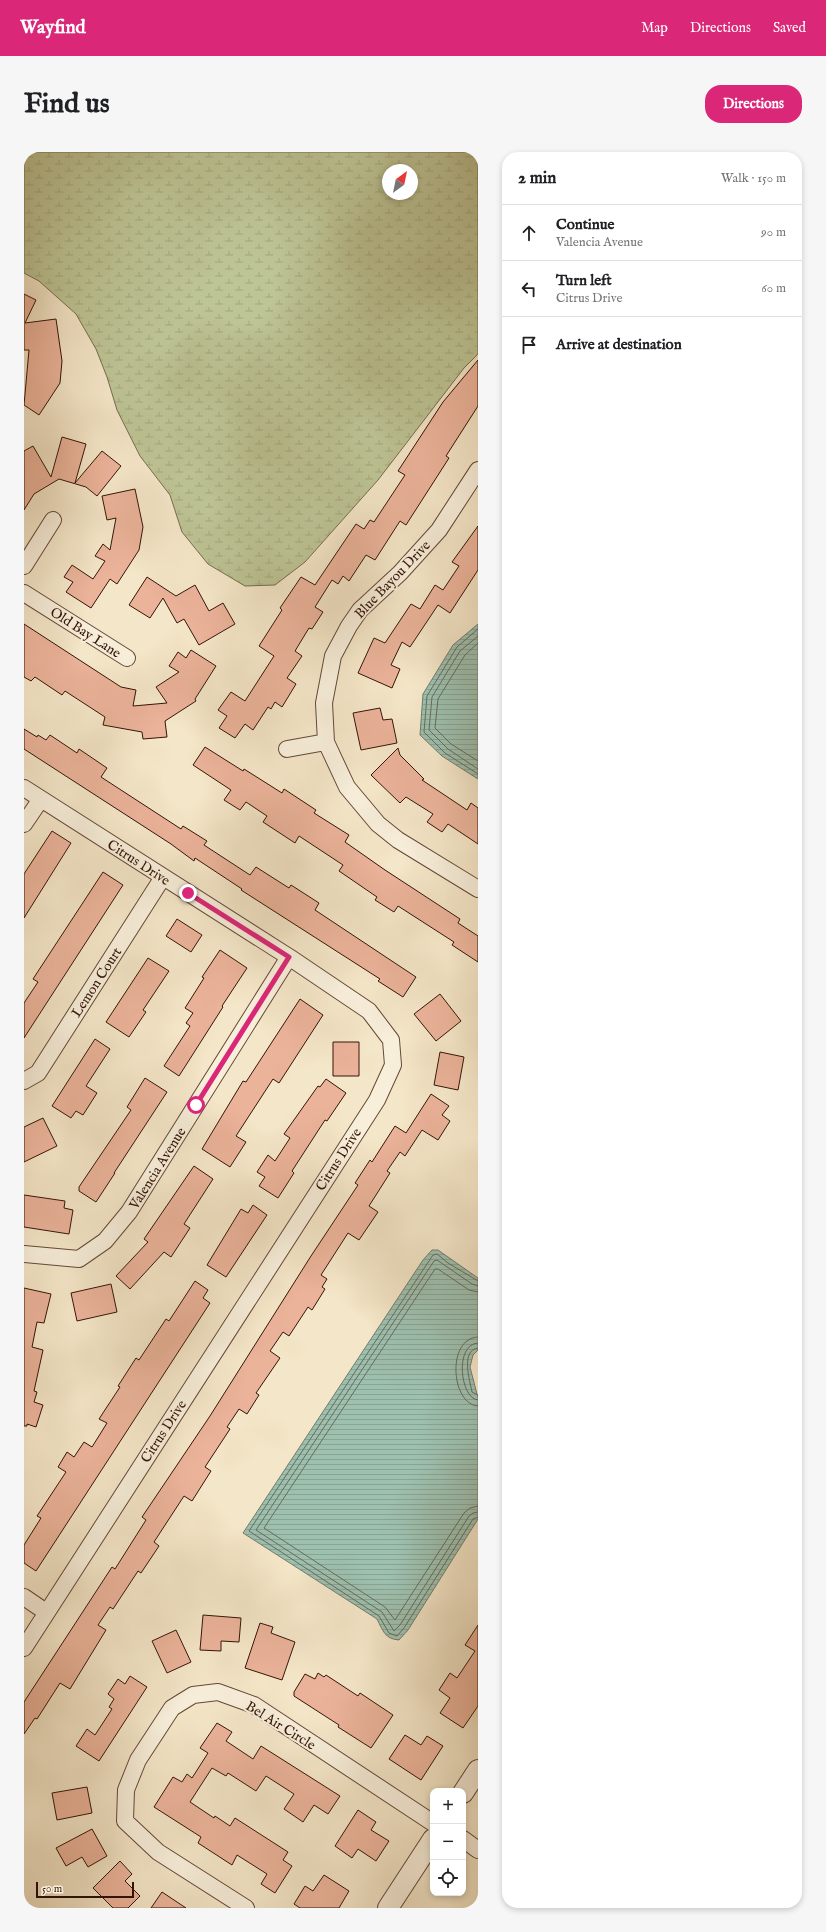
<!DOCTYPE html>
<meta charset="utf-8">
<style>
:root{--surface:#fff;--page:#f6f6f6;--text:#202124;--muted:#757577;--line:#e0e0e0;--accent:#db2777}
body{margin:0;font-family:"IM FELL English",serif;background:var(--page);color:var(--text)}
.controls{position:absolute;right:12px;bottom:12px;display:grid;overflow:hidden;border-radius:8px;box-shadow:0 2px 6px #0003}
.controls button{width:36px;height:36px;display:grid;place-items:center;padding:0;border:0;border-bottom:1px solid var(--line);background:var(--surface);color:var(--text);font:20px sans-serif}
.compass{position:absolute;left:358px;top:12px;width:36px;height:36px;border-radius:50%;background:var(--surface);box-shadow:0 2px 6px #0003;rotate:33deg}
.scale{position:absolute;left:12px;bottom:10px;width:98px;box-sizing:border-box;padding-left:4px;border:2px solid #341407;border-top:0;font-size:11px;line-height:14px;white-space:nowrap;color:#341407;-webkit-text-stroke:3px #f8efdb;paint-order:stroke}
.stop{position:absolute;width:12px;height:12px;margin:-9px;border:3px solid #db2777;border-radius:50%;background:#fff}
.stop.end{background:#db2777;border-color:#fff;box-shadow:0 1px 4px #0008}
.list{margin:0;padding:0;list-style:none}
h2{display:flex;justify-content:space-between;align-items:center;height:52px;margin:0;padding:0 16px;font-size:17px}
h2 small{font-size:13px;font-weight:400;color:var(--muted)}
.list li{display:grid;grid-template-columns:26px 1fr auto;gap:12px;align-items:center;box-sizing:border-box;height:56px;padding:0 16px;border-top:1px solid var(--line)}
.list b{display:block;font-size:15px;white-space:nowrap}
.list p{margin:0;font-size:13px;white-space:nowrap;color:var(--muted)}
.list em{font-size:13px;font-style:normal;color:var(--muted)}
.icon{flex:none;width:22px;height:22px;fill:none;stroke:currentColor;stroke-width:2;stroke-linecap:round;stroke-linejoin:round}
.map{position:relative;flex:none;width:454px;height:1756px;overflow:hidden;border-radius:16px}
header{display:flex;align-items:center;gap:24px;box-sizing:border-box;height:56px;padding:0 20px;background:var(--accent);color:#fff}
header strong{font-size:19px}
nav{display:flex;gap:22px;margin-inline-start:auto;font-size:14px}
.intro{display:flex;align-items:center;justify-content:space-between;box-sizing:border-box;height:96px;padding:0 24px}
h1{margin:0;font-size:28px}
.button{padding:10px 18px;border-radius:16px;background:var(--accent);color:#fff;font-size:14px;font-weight:700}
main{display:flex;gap:24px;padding:0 24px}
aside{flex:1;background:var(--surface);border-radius:16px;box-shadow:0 2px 6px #0003}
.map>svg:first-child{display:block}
</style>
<header>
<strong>Wayfind</strong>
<nav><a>Map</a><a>Directions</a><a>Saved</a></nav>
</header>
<div class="intro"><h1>Find us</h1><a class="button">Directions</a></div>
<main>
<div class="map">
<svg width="454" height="1756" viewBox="0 0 454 1756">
<defs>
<pattern id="wetland-marsh" width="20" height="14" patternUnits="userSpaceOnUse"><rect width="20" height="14" fill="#bdc495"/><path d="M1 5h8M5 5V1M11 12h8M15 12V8" fill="none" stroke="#a3a87f"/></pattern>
<pattern id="water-rules" width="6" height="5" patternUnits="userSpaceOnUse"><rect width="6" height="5" fill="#9dc0af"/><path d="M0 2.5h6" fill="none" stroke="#88a495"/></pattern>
</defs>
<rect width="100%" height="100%" fill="#f4e6c8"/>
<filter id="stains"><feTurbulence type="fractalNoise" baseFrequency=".005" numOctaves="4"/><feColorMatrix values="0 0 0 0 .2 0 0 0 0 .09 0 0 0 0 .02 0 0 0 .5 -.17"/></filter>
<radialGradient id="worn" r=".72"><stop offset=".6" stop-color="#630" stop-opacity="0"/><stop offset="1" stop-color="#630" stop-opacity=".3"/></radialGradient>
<path fill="url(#wetland-marsh)" stroke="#786c4e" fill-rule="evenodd" d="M9 0H454V202L440 216 354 328 281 410 251 433 221 434 184 412 158 380 146 343 116 304 93 258 83 225 72 197 52 162 15 129 0 121V8ZM364 18H388V42H364Z"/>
<path fill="url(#water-rules)" stroke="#737b6c" d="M454 472V627L418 604 396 583 399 542 429 493Z
M408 1098H414L454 1126V1198L449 1203 446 1215 454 1246V1367L384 1478 375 1488C361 1487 359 1479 353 1467L219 1381 399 1108Z"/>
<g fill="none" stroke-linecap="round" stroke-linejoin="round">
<path stroke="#686a5b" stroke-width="1" d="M454 477 433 495 403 544 400 580 421 601 454 622
M454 484 436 499 408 545 405 578 424 597 454 617
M454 491 441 503 414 547 411 576 427 592 454 609
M454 1129 424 1111 413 1102 409 1103 225 1379 355 1464 365 1481 373 1484 380 1476 449 1367 454 1365
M454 1134 448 1132 413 1108 410 1109 232 1378 358 1460 370 1479 376 1473 445 1364 449 1361 454 1360
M454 1140 445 1138 414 1117H411L240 1376 361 1455 371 1468 440 1361 446 1356 454 1354
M454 1185C422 1186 427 1253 454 1254
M454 1191C430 1192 436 1247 454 1248
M454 1196C436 1198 446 1229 448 1240L454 1243"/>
</g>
<path fill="#ebb39a" stroke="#341407" d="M0 142 12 148 1 171 32 167 38 209 36 231 15 263 0 253 5 198H0Z
M454 208V254L422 304 425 306 382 373 376 369 351 408 342 403 325 429 319 424 314 432 308 428 291 455 299 460 288 477 285 476 271 499 278 504 263 526 272 532 258 555 251 550 247 557 244 555 229 578 221 572 211 586 195 576 203 564 194 558 207 540 221 549 250 504 235 494 258 458 256 456 277 425 291 433 332 372 340 377 346 368 350 370 381 323 374 319 419 250Z
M38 285 62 292 51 331 78 299 97 314 73 344 62 335 35 327 10 342 0 358V299L9 294 27 325Z
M111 337 119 375 115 398 93 432 86 427 67 456 42 440 49 430 40 425 48 413 69 427 81 409 71 404 79 392 86 398 92 366 83 368 78 344Z
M454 374V418L426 461 414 453 386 495 378 490 367 513 376 517 368 536 334 521 350 486 361 491 387 452 396 457 411 433 419 438 435 414 428 410Z
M123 425 152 444 171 433 185 459 199 451 211 472 175 493 160 467 153 471 139 446 126 466 105 453Z
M0 472 97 535 112 538 109 554 143 551 132 535 155 520 145 514 154 500 162 506 167 498 192 514 171 547 172 549 141 569 143 585 119 587 118 580 79 573 81 565 41 539 38 543 11 525 7 529 0 525Z
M356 556 359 568 368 567 373 591 337 598 329 561Z
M0 577 13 585 14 583 22 588 26 583 53 601 55 597 83 616 77 625 157 677 159 674 183 689 180 693 226 723 232 715 265 736 267 733 295 751 291 758 392 825 379 845 354 829 356 827 217 738 218 737 171 706 170 709 147 692 0 597Z
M181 595 219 619 220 617 258 641 260 637 292 658 290 661 325 683 321 690 361 718 436 767 434 771 454 784V810L428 793 430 790 374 754 370 760 351 748 353 745 315 719 319 713 275 684 271 691 239 670 243 664 222 650 216 658 200 648 207 638 169 613Z
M374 596 376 603 400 627 398 628 443 658 447 651 454 656V692L424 672 418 680 403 670 409 662 382 645 376 651 347 623Z
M28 679 47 691 0 766V722Z
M79 720 99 733 0 886V851L14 830 9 827Z
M153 767 178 783 167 800 142 784Z
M196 798 223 816 198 854 199 855 155 924 140 914 166 874 162 871 169 861 161 856 180 826 178 825Z
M124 806 145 819 119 858 122 860 105 885 82 870Z
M416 842 437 869 412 889 390 862Z
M276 847 299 863 255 931 249 927 212 984 222 990 206 1015 178 997 219 929 222 930Z
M71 887 86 897 62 934 73 941 59 963 52 959 47 966 28 954Z
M309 890H335V924H309Z
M416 900 440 905 434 938 410 933Z
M121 926 143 940 90 1021H91L72 1050 55 1039V1035L107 958 103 955Z
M302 927 322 941 303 969 301 968 268 1019 270 1021 254 1046 235 1034 241 1025 233 1020 244 1003 251 1009 266 986 260 982 294 934 296 935Z
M407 942 425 954 418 963 426 969 414 988 398 978 381 1004 376 1000 363 1019 366 1021 345 1054 354 1060 335 1088 324 1081 297 1123 303 1127 298 1135 301 1137 288 1158 284 1155 265 1184 259 1180 246 1199 256 1206 232 1241 235 1243 223 1262 215 1257 203 1275 206 1277 181 1315 187 1319 168 1349 160 1344 130 1390 135 1394 117 1421 114 1419 89 1457 86 1455 74 1473 82 1478 46 1537 36 1531 13 1567 11 1566 0 1582V1550L88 1415 91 1417 122 1368 118 1365 186 1264 287 1104 334 1033 331 1031 346 1008 348 1010 371 974 382 981Z
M19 966 33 994 0 1010V975Z
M170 1014 189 1027 160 1072 166 1076 147 1105 140 1100 106 1137 92 1124 124 1090 120 1087Z
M0 1043 41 1049 40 1056 49 1058 45 1082 0 1075Z
M229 1053 243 1063 202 1125 183 1113 217 1057 224 1061Z
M171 1129 184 1138 179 1146 186 1151 12 1419 0 1411V1393L17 1366 13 1364 42 1320 34 1315 43 1300 50 1305 60 1290 68 1295 83 1271 75 1267 96 1235 94 1234 112 1206 115 1208 142 1167 145 1169Z
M87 1132 93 1160 53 1169 47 1141Z
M0 1136 27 1142 20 1171 13 1170 8 1195 19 1198 10 1239 13 1240 10 1250 19 1253 12 1275 3 1272V1274H0Z
M179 1463 217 1466 215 1490 197 1489V1499L176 1498Z
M236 1471 249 1475 247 1481 271 1490 258 1528 221 1516Z
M454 1473V1554L439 1576 416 1561 426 1546 415 1538 426 1521 433 1526 451 1499 441 1493Z
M152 1478 167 1510 143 1521 128 1489Z
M294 1521 300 1525 302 1523 334 1544 336 1541 369 1563 347 1596 314 1575 315 1573 270 1544V1540L281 1522 291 1527Z
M106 1524 123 1535 75 1609 52 1594 63 1577 71 1583 88 1557 85 1555 90 1547 84 1542 94 1527 101 1532Z
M193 1571 208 1580 202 1589 229 1607 237 1594 316 1644 304 1662 290 1653 279 1670 260 1657 270 1642 242 1624 232 1639 204 1621 202 1624 188 1616 166 1650 190 1666 191 1664 206 1674 211 1666 264 1700 259 1708 268 1714 251 1741 237 1732 243 1722 213 1703 208 1713 174 1691 177 1685 130 1655 149 1625 158 1630 163 1622 168 1626 184 1601 176 1596Z
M381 1583 397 1593 403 1584 419 1594 397 1628 365 1607Z
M63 1635 68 1661 33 1668 28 1641Z
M334 1658 352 1670 347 1678 365 1689 352 1709 334 1697 328 1706 311 1694Z
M68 1677 83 1704 64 1715 58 1705 42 1714 32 1696Z
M96 1709 108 1722 101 1729 116 1744 104 1756H89L69 1736Z
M300 1723 325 1739 315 1756H276L270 1752 281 1734 289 1739Z
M138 1740 162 1756H127Z"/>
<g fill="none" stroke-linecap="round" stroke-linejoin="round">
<defs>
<path id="minor" d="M454 318 415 378 376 421 336 458 325 474 309 504 300 551 302 590 323 635 354 672 374 688 454 737
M0 414 29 368
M0 441 103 506
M263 597 302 590
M0 636 265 805 345 859 367 888 369 913 353 948 0 1496
M0 672 17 647
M0 929 14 921 139 725
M0 1102 55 1107 81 1089 105 1060 265 805
M0 1445 22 1460
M439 1687 454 1698
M222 1756 134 1700 101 1669 102 1638 114 1608 148 1556 169 1543 194 1540 230 1553 409 1671"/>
<path id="tertiary" d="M439 1641 454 1618
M364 1756 409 1687"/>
</defs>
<use href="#minor" stroke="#644837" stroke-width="18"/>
<use href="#tertiary" stroke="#644837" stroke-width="22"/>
<use href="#minor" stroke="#f8efdb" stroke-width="16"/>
<use href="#tertiary" stroke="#f8efdb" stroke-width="20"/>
</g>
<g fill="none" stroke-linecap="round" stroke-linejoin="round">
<path stroke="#db2777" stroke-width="5" d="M164 741 265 805 172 953"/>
</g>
<g text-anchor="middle" stroke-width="4" stroke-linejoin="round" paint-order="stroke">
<g font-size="14" fill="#341407" stroke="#f8efdb">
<text transform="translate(368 427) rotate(-46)" y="5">Blue Bayou Drive</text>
<text transform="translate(62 480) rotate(33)" y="5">Old Bay Lane</text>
<text transform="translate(115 710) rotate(33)" y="5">Citrus Drive</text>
<text transform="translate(72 830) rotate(-57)" y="5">Lemon Court</text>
<text transform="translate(314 1007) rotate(-57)" y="5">Citrus Drive</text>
<text transform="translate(133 1016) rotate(-58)" y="5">Valencia Avenue</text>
<text transform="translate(139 1279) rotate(-57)" y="5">Citrus Drive</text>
<text transform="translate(257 1573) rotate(32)" y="5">Bel Air Circle</text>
</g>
</g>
<rect width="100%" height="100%" filter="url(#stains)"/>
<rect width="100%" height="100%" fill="url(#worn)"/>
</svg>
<div class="controls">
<button>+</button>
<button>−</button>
<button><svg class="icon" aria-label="locate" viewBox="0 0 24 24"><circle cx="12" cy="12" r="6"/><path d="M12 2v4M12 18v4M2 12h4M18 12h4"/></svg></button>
</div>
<svg class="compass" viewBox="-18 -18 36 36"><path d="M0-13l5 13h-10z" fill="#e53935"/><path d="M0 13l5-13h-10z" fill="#757577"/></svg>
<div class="scale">50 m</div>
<div class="stop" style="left:172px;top:953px"></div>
<div class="stop end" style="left:164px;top:741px"></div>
</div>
<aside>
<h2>2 min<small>Walk · 150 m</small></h2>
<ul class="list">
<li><svg class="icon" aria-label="ahead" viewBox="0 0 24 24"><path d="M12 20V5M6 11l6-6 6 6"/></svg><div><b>Continue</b><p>Valencia Avenue</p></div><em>90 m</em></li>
<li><svg class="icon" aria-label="left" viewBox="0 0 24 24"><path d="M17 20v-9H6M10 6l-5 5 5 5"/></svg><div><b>Turn left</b><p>Citrus Drive</p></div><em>60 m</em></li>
<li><svg class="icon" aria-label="arrive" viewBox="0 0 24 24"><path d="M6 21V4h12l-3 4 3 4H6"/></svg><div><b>Arrive at destination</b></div></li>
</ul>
</aside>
</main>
